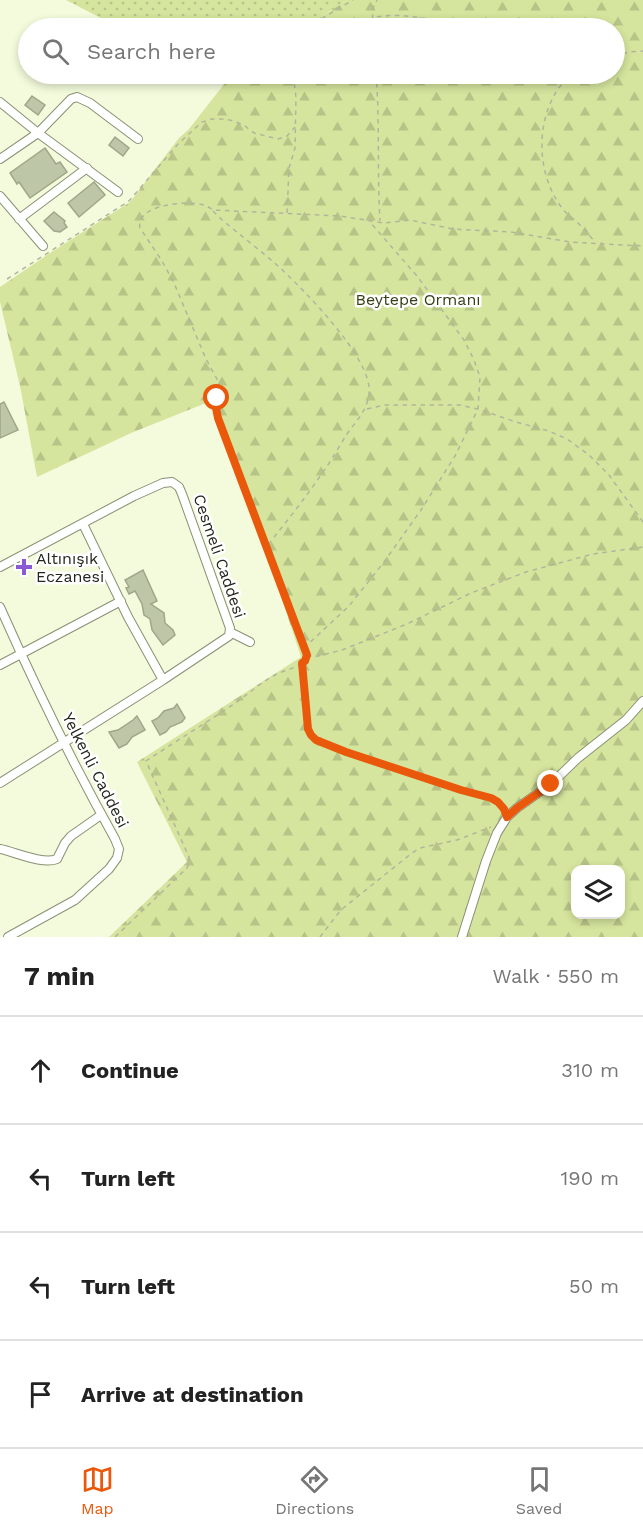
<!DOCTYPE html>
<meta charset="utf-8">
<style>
:root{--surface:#fff;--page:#f2f2f2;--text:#222;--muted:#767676;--line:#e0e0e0;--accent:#ea580c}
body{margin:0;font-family:"Work Sans",sans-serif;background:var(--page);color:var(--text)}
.controls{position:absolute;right:18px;bottom:18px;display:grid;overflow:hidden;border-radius:12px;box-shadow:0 3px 9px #0003}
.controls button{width:54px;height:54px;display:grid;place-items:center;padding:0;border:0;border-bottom:2px solid var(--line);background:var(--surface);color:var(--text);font:30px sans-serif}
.stop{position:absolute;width:18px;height:18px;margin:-14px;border:4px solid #ea580c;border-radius:50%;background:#fff}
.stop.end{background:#ea580c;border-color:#fff;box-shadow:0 2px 6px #0008}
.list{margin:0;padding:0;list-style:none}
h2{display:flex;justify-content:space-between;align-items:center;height:78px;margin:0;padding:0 24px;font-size:26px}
h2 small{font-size:20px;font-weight:400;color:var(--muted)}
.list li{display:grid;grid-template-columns:39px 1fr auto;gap:18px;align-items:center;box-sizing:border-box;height:108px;padding:0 24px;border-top:2px solid var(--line)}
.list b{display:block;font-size:22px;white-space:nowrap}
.list em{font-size:20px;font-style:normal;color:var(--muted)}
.icon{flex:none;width:33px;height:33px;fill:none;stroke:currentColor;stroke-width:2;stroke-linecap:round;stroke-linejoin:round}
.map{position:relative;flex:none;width:643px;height:937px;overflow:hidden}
.search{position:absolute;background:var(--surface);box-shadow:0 3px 9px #0003;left:18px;right:18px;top:18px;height:66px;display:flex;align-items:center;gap:15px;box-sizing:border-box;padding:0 21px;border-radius:33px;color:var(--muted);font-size:22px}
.sheet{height:510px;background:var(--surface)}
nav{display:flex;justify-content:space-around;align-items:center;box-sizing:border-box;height:84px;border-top:2px solid var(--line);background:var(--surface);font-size:16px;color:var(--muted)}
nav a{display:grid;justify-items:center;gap:3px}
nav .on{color:var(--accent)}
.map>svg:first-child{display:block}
</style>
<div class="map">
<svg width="643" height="937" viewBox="0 0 643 937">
<defs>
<pattern id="grass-dots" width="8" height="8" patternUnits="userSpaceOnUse" patternTransform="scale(1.5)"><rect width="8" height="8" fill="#d5e59d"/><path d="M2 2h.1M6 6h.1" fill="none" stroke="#b7c487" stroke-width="1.8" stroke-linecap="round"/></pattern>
<pattern id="forest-firs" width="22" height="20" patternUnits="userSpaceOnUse" patternTransform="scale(1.5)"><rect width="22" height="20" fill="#d5e59d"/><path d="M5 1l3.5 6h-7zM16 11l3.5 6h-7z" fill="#b7c487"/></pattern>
</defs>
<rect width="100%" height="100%" fill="#f3fbdc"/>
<path fill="url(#grass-dots)" d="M66 0H347L304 28H120Z"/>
<path fill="url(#forest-firs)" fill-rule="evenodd" d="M347 0H643V937H109L187 862 137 762 301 657 216 399 131 433 37 477 20 386 0 302V287L50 253 130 202 179 138 189 129 232 74H614V28H304ZM576 870H620V914H576Z"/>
<path fill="#bec6a8" stroke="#9fa689" stroke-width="1.5" d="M32 96 45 105 38 115 25 105Z
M115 137 129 148 123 156 109 145Z
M45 148 56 164 60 162 67 172 30 198 19 182 17 184 10 173Z
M94 182 105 195 79 217 68 203Z
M54 212 65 221 64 223 67 227 60 232 54 231 44 221Z
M4 402 18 430 0 438V404Z
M143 570 157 601 151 604 164 613 165 623 173 630 175 635 163 645 152 630 150 619 144 615 142 604 135 591 129 594 126 588 129 587 125 580Z
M177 704 185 718 182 722 170 727 166 732 160 735 152 721 158 718 164 711 174 708Z
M137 716 145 730 132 737 127 744 119 748 109 732 118 730 133 720Z"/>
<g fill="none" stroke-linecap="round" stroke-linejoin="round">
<defs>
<path id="minor" d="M0 102 38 133 118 192
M0 159 38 133 71 99 77 97 90 103 138 139
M0 196 43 246
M19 219 87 168
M83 524 128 617 163 680
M0 567 134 496 163 483 172 482 179 487 182 494 230 628 229 636 163 680 0 783
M0 607C35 686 73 764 115 839L119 849 117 858 109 869 75 900 8 937
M230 632 250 642
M0 665 121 601
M0 849C15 852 43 865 57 859L65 843 71 836 101 815
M462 937 486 861 497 833 507 817 517 808 551 784 578 758 626 720 643 701"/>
</defs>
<use href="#minor" stroke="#899074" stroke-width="10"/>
<path stroke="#b0b69d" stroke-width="1.5" stroke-dasharray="4.5 4.5" stroke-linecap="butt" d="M372 24 376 17C399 13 421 18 444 21 457 23 470 24 482 28
M306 28 353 0
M372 28 373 8 377 0
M614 56 629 52 643 51
M376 74C380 123 377 172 380 221
M541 74 554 80 564 82
M576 74C570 78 562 83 558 89 535 124 537 175 562 208 566 214 574 219 579 224 585 230 590 236 595 242
M213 211 221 219C240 235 260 250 278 266 303 289 374 360 369 394 367 411 356 421 347 434 340 445 333 458 325 469 307 496 287 521 267 546
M287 213 289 168 295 148 296 97 293 74
M7 279 129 201 178 144 202 122 212 119H225L234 121 245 126 254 133 278 139 287 136 295 127
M367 409 385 405H460L478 409 516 422 549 431 567 439 589 455 609 475 643 522
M304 648 349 606 384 562 421 510 455 456 478 409 480 377 474 360 464 340 417 276 369 221
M307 655 314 657 342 650 407 624 471 593 526 572 593 554 643 547
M302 664 308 729 311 735 316 740 346 752 461 790 491 798 498 802 504 809
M115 937 187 868 189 863V857L146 761C173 743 201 726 228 708 244 698 257 685 273 676 285 669 302 669 307 655L218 418 216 408 218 381 206 359 174 283 162 261 140 228C135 204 189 200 204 205 207 206 210 208 213 210L340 216 384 223 410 220 453 229 511 232 570 242 643 246
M320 937 340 911 347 905 412 853 420 848 457 840 491 827"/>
<use href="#minor" stroke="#fff" stroke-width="8"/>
</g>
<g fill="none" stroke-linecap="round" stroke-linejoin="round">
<path stroke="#ea580c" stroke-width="8" d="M217 398 216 408 218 418 307 655 305 661 302 663 308 729 311 735 316 740 346 752 461 790 491 798 498 802 504 809 507 817 517 808 551 784"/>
</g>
<path fill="#895ad3" stroke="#fff" stroke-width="2" d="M21 558h6v6h6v6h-6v6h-6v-6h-6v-6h6z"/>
<g text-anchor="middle" stroke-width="5" stroke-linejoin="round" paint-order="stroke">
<g font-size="16" fill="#373f15" stroke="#fff">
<text x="418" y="305">Beytepe Ormanı</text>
</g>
<g font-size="16" fill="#24261b" stroke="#fff">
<text transform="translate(220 556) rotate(71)" y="6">Cesmeli Caddesi</text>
<text transform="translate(96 770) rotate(63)" y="6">Yelkenli Caddesi</text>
</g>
<g font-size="16" fill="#24261b" stroke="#fff" text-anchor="start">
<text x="36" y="564">Altınışık<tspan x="36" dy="18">Eczanesi</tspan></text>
</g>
</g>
</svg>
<div class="controls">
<button><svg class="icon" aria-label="layers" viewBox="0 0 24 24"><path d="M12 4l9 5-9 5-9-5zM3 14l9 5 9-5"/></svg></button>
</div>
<div class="stop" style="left:217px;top:398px"></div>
<div class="stop end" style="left:551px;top:784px"></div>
<div class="search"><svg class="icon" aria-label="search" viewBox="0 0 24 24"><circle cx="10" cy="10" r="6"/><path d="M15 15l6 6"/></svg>Search here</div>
</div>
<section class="sheet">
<h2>7 min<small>Walk · 550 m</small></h2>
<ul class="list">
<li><svg class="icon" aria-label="ahead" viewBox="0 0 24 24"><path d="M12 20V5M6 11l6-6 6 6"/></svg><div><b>Continue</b></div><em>310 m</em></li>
<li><svg class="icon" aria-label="left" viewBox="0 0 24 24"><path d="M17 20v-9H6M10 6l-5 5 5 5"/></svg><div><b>Turn left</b></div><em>190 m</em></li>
<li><svg class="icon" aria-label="left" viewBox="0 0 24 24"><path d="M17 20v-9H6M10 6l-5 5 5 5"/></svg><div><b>Turn left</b></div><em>50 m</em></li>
<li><svg class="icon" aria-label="arrive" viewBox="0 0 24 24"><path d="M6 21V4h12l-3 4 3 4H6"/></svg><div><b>Arrive at destination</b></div></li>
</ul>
</section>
<nav>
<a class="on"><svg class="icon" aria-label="map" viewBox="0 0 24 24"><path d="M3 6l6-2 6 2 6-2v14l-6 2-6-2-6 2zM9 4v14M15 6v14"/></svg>Map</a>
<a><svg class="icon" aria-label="directions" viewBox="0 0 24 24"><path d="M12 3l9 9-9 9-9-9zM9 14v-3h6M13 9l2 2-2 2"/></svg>Directions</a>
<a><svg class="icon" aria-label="saved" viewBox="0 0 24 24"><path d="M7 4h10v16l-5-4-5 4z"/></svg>Saved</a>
</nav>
